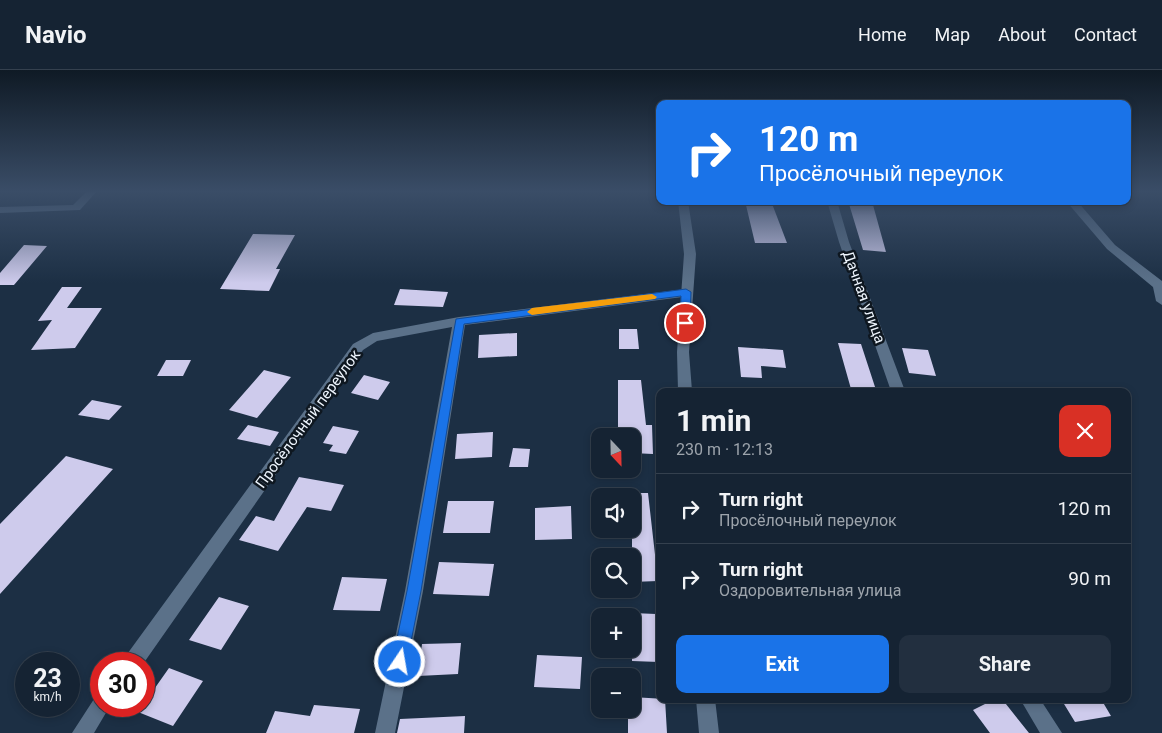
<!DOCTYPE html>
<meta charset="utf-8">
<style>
body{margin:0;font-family:Roboto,sans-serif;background:#222f3f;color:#f1f3f6;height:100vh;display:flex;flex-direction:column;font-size:19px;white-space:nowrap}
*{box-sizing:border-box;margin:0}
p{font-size:16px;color:#9da4ac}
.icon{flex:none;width:28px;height:28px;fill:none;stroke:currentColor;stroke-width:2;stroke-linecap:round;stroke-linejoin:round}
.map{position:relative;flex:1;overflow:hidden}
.details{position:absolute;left:656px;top:318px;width:475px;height:315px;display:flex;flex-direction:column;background:#152333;border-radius:10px;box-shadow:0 2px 8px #0003,0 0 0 1px #34404e}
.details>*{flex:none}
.guide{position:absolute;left:656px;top:30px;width:475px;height:105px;border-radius:10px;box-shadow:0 2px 8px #0003,0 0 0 1px #34404e;background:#1a73e8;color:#fff;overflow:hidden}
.needle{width:32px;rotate:158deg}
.tools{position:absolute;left:591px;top:358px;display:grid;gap:10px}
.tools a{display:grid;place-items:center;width:50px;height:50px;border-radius:10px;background:#152333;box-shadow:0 2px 8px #0003,0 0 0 1px #34404e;font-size:25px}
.speed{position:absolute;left:15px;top:582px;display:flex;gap:10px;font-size:25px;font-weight:700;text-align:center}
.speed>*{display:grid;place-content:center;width:65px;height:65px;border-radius:50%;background:#152333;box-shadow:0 2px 8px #0003,0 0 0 1px #34404e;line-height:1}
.speed small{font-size:12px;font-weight:400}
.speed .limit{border:8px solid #d22;background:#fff;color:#111}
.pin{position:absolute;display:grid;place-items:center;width:42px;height:42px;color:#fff;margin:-21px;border:2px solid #fff;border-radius:50%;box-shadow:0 1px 5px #0007}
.me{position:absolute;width:55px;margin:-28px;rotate:12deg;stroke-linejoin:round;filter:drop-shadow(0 0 4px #0008)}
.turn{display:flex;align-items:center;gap:18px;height:105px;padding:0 20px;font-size:22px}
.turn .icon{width:65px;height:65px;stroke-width:2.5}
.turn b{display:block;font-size:35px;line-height:42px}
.round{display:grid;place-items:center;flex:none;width:52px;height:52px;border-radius:10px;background:#222f3f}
.summary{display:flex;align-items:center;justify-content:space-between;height:85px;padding:0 20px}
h1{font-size:30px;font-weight:700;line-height:38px}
.button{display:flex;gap:10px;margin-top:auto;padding:10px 20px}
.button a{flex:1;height:58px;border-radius:10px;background:#1a73e8;color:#fff;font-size:20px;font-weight:700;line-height:58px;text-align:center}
.button a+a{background:#222f3f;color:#f1f3f6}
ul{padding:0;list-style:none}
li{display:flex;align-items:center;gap:15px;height:70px;padding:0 20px;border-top:1px solid #34404e}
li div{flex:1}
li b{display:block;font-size:19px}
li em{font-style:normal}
header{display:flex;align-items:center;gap:30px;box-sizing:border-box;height:70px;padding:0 25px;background:#152333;border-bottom:1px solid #34404e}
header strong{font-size:24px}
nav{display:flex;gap:28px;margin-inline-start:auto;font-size:18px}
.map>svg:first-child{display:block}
.building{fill:#cecbec}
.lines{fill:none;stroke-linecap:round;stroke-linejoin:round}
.minor{fill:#5b7189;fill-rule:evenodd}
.tertiary{fill:#5b7189;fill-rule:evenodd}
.route{fill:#1a73e8;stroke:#114b97}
.slow{fill:#f59e0b}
.labels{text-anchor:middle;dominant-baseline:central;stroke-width:5;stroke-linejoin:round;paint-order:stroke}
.street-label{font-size:15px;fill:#eef5fd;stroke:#0e1720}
</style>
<header>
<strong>Navio</strong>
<nav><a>Home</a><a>Map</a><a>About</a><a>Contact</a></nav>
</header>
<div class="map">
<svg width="1162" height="663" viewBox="0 0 1162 663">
<rect width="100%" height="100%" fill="#1c2f44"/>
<!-- building -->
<path class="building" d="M745,131H771L787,173H755Z
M849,134L873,135L886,182L863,180Z
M253,164L295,165L276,199H280L269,221L220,219Z
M24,175L47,176L14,215H0V203Z
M62,217H82L67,238H102L75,278L31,280L52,250L38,251Z
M400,219L448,222L443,237L394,235Z
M619,259H637L639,279H619Z
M517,263V286L478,288L479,265Z
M838,273L861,274L876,320L851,319Z
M738,277L783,280L786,298L761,296L762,308L741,307Z
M902,278L928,280L936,306L909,303Z
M166,290H191L183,306H157Z
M264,300L291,307L257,348L229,340Z
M364,305L390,312L378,330L351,323Z
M618,310H641L646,355H652L653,384L632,383V366H618Z
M92,330L122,336L109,350L78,345Z
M248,355L279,362L270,376L237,369Z
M333,356L359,361L346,384L329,381L333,375L323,373Z
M493,362L492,387L455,389L457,364Z
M513,378L530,379L528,397H509Z
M66,386L113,399L0,524V454Z
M299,407L344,415L331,441L307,437L278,481L239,470L256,446L274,451Z
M632,423H648L658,511L632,512Z
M448,431H494L490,463H443Z
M571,436L572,469L535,470V438Z
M439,492L494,494L489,526L433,524Z
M342,507L387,509L380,541L333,540Z
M219,527L249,536L221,580L189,570Z
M632,543L656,544L659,592L632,591Z
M461,573L458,604L418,606L422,574Z
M537,585L582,587L580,619L534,617Z
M169,598L203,611L173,656L138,642Z
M632,627L665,629L667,663H628V639H632Z
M995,629H1002L1029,663H990L973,640Z
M1061,629H1101L1111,646L1075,652Z
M314,635L360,639L354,663H266L275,641L310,646Z
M465,646L464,663H397L400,649Z"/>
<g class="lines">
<!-- minor -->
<path class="minor" d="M87,121H97L80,140L0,143V137L73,135Z
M827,131H837L849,172L905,321H891L839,172Z
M1066,131H1077L1115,175L1162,211V235L1156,231L1153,217L1107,179Z
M686,219L692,223L690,226L465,255L423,521L395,663H375L405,521L452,257L377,271L363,280L143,594H123L125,587L353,274L373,263L459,247Z
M101,627V636H110L94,663H72L94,629Z
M1020,629H1040L1062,663H1040Z"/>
<!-- tertiary -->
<path class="tertiary" d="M678,131H688L696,184L689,282L692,321H678L677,282L684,184Z
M696,629H715L719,663H699Z"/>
</g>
<!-- sky -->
<linearGradient id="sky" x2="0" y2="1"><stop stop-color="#0f1a25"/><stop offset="0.57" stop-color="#3a4d67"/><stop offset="1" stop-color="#3a4d67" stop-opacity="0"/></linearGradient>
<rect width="1162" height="213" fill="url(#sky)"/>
<!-- route -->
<path class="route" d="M686,219L691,222L690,253L685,257L680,253L681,226L464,254L421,521L407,592L405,597L400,599L394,597L392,592L407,521L456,249Z"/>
<!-- slow -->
<path class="slow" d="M652,224L657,227L655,229L532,245L527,242L532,238Z"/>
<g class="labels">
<!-- street labels -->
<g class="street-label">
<text transform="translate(864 227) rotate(70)">Дачная улица</text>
<text transform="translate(308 349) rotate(-54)">Просёлочный переулок</text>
</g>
</g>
</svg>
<div class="tools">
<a><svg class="needle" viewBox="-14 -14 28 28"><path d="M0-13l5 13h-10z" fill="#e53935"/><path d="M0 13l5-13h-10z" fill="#9da4ac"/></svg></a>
<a><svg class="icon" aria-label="sound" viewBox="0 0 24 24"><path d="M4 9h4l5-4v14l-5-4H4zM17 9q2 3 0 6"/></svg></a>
<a><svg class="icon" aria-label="search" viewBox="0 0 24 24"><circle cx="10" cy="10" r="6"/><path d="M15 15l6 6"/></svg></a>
<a>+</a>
<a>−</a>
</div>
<div class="speed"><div>23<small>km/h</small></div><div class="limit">30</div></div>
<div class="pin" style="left:685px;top:253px;background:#d93025"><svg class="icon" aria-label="arrive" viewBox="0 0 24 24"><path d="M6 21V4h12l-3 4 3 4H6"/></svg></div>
<svg class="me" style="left:400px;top:592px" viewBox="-20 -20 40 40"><circle r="17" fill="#1a73e8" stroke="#fff" stroke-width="3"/><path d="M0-11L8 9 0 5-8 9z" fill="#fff"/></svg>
<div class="guide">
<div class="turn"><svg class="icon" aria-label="right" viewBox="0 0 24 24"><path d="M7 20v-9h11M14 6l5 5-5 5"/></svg><div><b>120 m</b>Просёлочный переулок</div></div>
</div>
<section class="details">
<div class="summary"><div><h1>1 min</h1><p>230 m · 12:13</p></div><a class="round" style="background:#d93025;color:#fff"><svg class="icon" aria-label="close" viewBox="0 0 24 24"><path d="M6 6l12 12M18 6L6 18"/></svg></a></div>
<ul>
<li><svg class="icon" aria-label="right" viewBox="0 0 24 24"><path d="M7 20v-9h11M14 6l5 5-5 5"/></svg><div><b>Turn right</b><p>Просёлочный переулок</p></div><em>120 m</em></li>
<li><svg class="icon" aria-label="right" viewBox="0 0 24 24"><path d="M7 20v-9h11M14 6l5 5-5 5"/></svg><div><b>Turn right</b><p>Оздоровительная улица</p></div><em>90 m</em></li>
</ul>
<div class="button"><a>Exit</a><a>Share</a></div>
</section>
</div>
